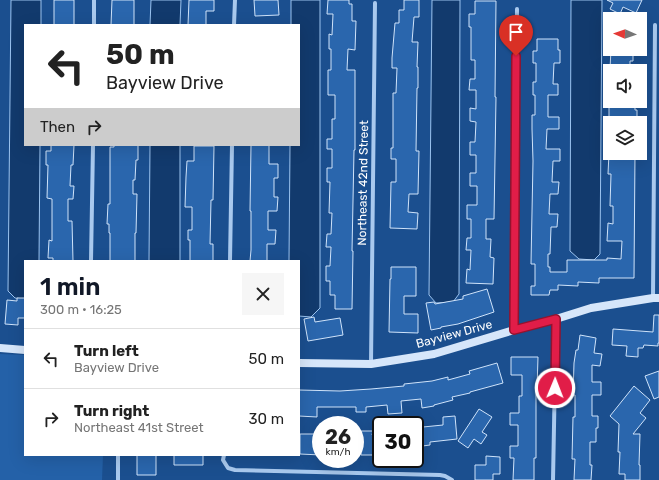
<!DOCTYPE html>
<meta charset="utf-8">
<style>
body{margin:0;font-family:Rubik,sans-serif;background:#f6f6f6;color:#222;height:100vh;display:flex;flex-direction:column;font-size:15px;white-space:nowrap}
*{box-sizing:border-box;margin:0}
p{font-size:13px;color:#767676}
.icon{flex:none;width:22px;height:22px;fill:none;stroke:currentColor;stroke-width:2;stroke-linecap:round;stroke-linejoin:round}
.map{position:relative;flex:1;overflow:hidden}
.sheet{position:absolute;left:24px;top:260px;width:276px;height:196px;display:flex;flex-direction:column;background:#fff;border-radius:0px;box-shadow:0 4px 16px #0002}
.sheet>*{flex:none}
.guide{position:absolute;left:24px;top:24px;width:276px;height:122px;border-radius:0px;box-shadow:0 4px 16px #0002;background:#fff;color:#222;overflow:hidden}
.needle{width:26px;rotate:272deg}
.controls{position:absolute;left:603px;top:12px;display:grid;gap:8px}
.controls a{display:grid;place-items:center;width:44px;height:44px;border-radius:0px;background:#fff;box-shadow:0 4px 16px #0002;font-size:20px}
.speed{position:absolute;left:312px;top:416px;display:flex;gap:8px;font-size:20px;font-weight:700;text-align:center}
.speed>*{display:grid;place-content:center;width:52px;height:52px;border-radius:50%;background:#fff;box-shadow:0 4px 16px #0002;line-height:1}
.speed small{font-size:10px;font-weight:400}
.speed .limit{border:2px solid #111;border-radius:6px;background:#fff;color:#111}
.pin{position:absolute;display:grid;place-items:center;width:34px;height:34px;color:#fff;margin:-41px -17px;border-radius:50% 50% 50% 0;rotate:-45deg;box-shadow:0 0 4px #0007}
.pin .icon{rotate:45deg}
.me{position:absolute;width:44px;margin:-22px;rotate:1deg;stroke-linejoin:round;filter:drop-shadow(0 0 3px #0008)}
.turn{display:flex;align-items:center;gap:14px;height:84px;padding:0 16px;font-size:18px}
.turn .icon{width:52px;height:52px;stroke-width:2.5}
.turn b{display:block;font-size:28px;line-height:34px}
.then{display:flex;align-items:center;height:38px;padding:0 16px;background:#0003;gap:8px;font-size:15px}
.round{display:grid;place-items:center;flex:none;width:42px;height:42px;border-radius:0px;background:#f6f6f6}
.headline{display:flex;align-items:center;justify-content:space-between;height:68px;padding:0 16px}
h1{font-size:24px;font-weight:600;line-height:30px;color:#111827}
ul{padding:0;list-style:none}
li{display:flex;align-items:center;gap:12px;height:60px;padding:0 16px;border-top:1px solid #e0e0e0}
li div{flex:1}
li b{display:block;font-size:15px}
li em{font-style:normal}
.map>svg:first-child{display:block}
.green{fill:#2461a8}
.water{fill:#123a6d;stroke:#9cc4f0}
.building{fill:#2a66ad;stroke:#cfe3fa}
.lines{fill:none;stroke-linecap:round;stroke-linejoin:round}
.street{stroke:#a9c9ee;stroke-width:4}
.secondary{stroke:#d6e6fa;stroke-width:8}
.route-casing{stroke:#92132f;stroke-width:10}
.route{stroke:#e11d48;stroke-width:7}
.labels{text-anchor:middle;dominant-baseline:central;stroke-width:4;stroke-linejoin:round;paint-order:stroke}
.street-label{font-size:12px;fill:#fff;stroke:#1b4f8f}
</style>
<div class="map">
<svg width="659" height="480" viewBox="0 0 659 480">
<rect width="100%" height="100%" fill="#1b4f8f"/>
<!-- green -->
<path class="green" d="M0,354L25,355V455H103L102,480H0Z"/>
<!-- water -->
<path class="water" d="M11,0H41V25H25V145H40L39,261H25V299L15,298L8,291Z
M151,0H181L180,25H150Z
M291,0H320V308L311,317L299,316V261H289L290,145H299V25H291Z
M432,0H460L459,294L453,302L436,303L429,295Z
M571,0H602L600,254L594,260L579,259L570,251Z
M150,145H180V261H149Z"/>
<!-- building -->
<path class="building" d="M54,0H74V25H54Z
M112,0H134V25H111Z
M189,0H214V11H206V25H188Z
M254,0H278L279,15L255,16Z
M328,0H349V4H352V21H356L355,50L348,49L347,70H355V150H354L352,251H353L352,309H335V295H330V281H326V266H330L331,247H326L327,234H331L332,213H329L330,182H327V168H332V149H327V139H332V119H335V95H328V70H331V49H329V34L332,35L333,14H327Z
M404,0H419V17H414L412,42H418L417,67H418V88H417L416,151H419L418,194H409L408,212L418,213L417,229L390,228L391,182H396V159H391V148H393V93H396L397,68H392V58L395,23H399V10H404Z
M607,0H642L636,13L623,7L620,14L610,9L613,3Z
M475,1H496L495,97H496L494,219H486V239H491L490,257L494,258L493,284L466,283L467,269L470,270L471,250H466L467,238H471V219H467V205H477V186H470V173H476V155H470V142H475L476,122L470,121V108L476,109V90H469L470,79H475V60H471V27H469V14H475Z
M537,39H558V50H560V63H554L553,84H558V95H548V117H559V129H547L546,149H560V161H553L552,182H559L558,194H550L549,214H558L557,227H551L550,254H548V267H550V272H567V260H607V258L621,259L622,241H607L608,223L613,224V206H610L611,174H608L609,153H635L634,278H599V283L578,282V286L558,285V290H550L549,295H531V286H535V264H531L533,161L532,129V115H535V95H533V82H536V63H533V51H537Z
M611,49H633V61H630V70L610,69Z
M609,101H635V110H637V123H609Z
M51,145H74L73,165H71L70,186H74L73,199H68V221H72L73,261H53V258H48L49,240L52,241V199L47,198L48,165H46V151H51Z
M114,145H138V160H136L135,180H133V194H137L136,233H135V261H110V233H109V224H107L108,204H110V147H114Z
M251,145H269V164H278V178H274V197H278L277,211H268V230H276L275,244H267V261H250L251,250V211H250Z
M194,146H214L213,200H211L210,244H213V261H190V240H188V230H192V207H185L186,177L187,161H194Z
M391,267H416V296H404V314H418V333L389,332L390,279H391Z
M487,289L494,312L458,324L441,327V328L431,330L426,303L434,302L435,304L463,299V296Z
M17,298H25V318H18V325L5,324L7,300L17,301Z
M654,315H659V343H658V346L644,345L643,348H638V357L626,356L627,346L612,345L613,329L653,332Z
M314,317L315,322L340,318L343,335L308,341L304,319Z
M580,335L596,338L594,353L602,354L600,366L592,365V382H601V395H592V416H598V428H596V442H590V465H592L591,480H574L575,459H572L573,417H575V395H573L574,363L576,350H578Z
M511,357H538L537,389H536V458H534V480H513L514,458H510V446H518V425H510V413H519V396H522V375H511Z
M497,363L503,383L470,392V393L452,397L453,400L434,405V406L422,408L421,399L401,401L402,413L388,414L387,405L366,407V412H356V407H317V417L299,416V390L340,391L371,389L404,386V384L432,381L448,377V380L470,374L469,371Z
M659,371V397L654,399L645,376Z
M634,386L650,400L640,413L646,418L633,434H640L639,465H640V480H625V474H619L620,452H618L619,424L610,416Z
M479,409L492,417L482,432L487,435L481,444L474,439L468,448L458,441Z
M455,416L457,439L430,442V445L415,447V431H423V427L443,425V417Z
M361,431H373L372,435H381V455H361V453H355V438H361Z
M300,434H321V455L300,454Z
M137,455H156V475H137Z
M174,455H203V465H174Z
M486,456L500,457V474H493V480H475V465H486Z"/>
<g class="lines">
<!-- street -->
<path class="street" d="M94,25V0
M234,25L235,0
M91,261L93,145
M230,261L232,145
M653,298L655,25
M514,330L517,9
M371,364L375,3
M118,455V480
M224,455L223,460L228,468L235,470L440,475L445,476L452,480
M553,480L556,319"/>
<!-- secondary -->
<path class="secondary" d="M0,348L25,350
M299,363L371,364L434,354L514,330L556,319L591,308L653,298H659"/>
</g>
<g class="lines">
<!-- route casing -->
<g class="route-casing">
<path id="route" d="M516,56L514,330L556,319L555,388"/>
</g>
<!-- route -->
<use href="#route" class="route"/>
</g>
<g class="labels">
<!-- street labels -->
<g class="street-label">
<text transform="translate(363 183) rotate(-89)">Northeast 42nd Street</text>
<text transform="translate(454 334) rotate(-15)">Bayview Drive</text>
</g>
</g>
</svg>
<div class="controls">
<a><svg class="needle" viewBox="-14 -14 28 28"><path d="M0-13l5 13h-10z" fill="#e53935"/><path d="M0 13l5-13h-10z" fill="#767676"/></svg></a>
<a><svg class="icon" aria-label="sound" viewBox="0 0 24 24"><path d="M4 9h4l5-4v14l-5-4H4zM17 9q2 3 0 6"/></svg></a>
<a><svg class="icon" aria-label="layers" viewBox="0 0 24 24"><path d="M12 4l9 5-9 5-9-5zM3 14l9 5 9-5"/></svg></a>
</div>
<div class="speed"><div>26<small>km/h</small></div><div class="limit">30</div></div>
<div class="pin" style="left:516px;top:56px;background:#d93025"><svg class="icon" aria-label="arrive" viewBox="0 0 24 24"><path d="M6 21V4h12l-3 4 3 4H6"/></svg></div>
<svg class="me" style="left:555px;top:388px" viewBox="-20 -20 40 40"><circle r="17" fill="#e11d48" stroke="#fff" stroke-width="3"/><path d="M0-11L8 9 0 5-8 9z" fill="#fff"/></svg>
<div class="guide">
<div class="turn"><svg class="icon" aria-label="left" viewBox="0 0 24 24"><path d="M17 20v-9H6M10 6l-5 5 5 5"/></svg><div><b>50 m</b>Bayview Drive</div></div>
<div class="then">Then<svg class="icon" aria-label="right" viewBox="0 0 24 24"><path d="M7 20v-9h11M14 6l5 5-5 5"/></svg></div>
</div>
<section class="sheet">
<div class="headline"><div><h1>1 min</h1><p>300 m · 16:25</p></div><a class="round"><svg class="icon" aria-label="close" viewBox="0 0 24 24"><path d="M6 6l12 12M18 6L6 18"/></svg></a></div>
<ul>
<li><svg class="icon" aria-label="left" viewBox="0 0 24 24"><path d="M17 20v-9H6M10 6l-5 5 5 5"/></svg><div><b>Turn left</b><p>Bayview Drive</p></div><em>50 m</em></li>
<li><svg class="icon" aria-label="right" viewBox="0 0 24 24"><path d="M7 20v-9h11M14 6l5 5-5 5"/></svg><div><b>Turn right</b><p>Northeast 41st Street</p></div><em>30 m</em></li>
</ul>
</section>
</div>
